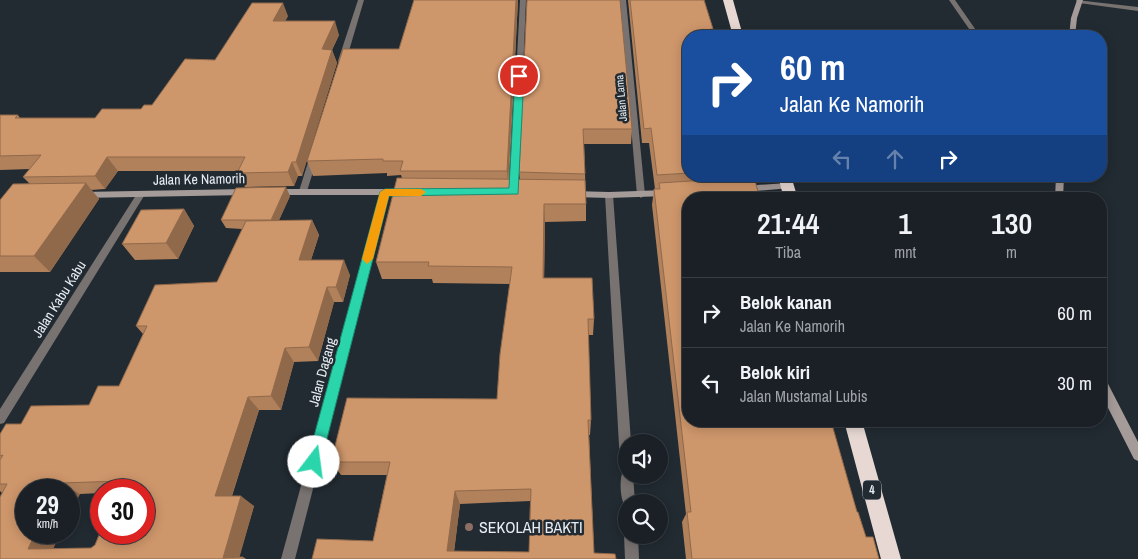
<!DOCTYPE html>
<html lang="id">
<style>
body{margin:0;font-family:"Archivo Narrow",sans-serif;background:#272d32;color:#f1f3f6;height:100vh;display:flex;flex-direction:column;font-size:19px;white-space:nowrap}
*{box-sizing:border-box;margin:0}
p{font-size:16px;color:#9fa3a7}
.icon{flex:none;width:28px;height:28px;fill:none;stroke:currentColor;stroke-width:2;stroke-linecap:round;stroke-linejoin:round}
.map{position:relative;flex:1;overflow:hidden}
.details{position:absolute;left:682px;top:192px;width:425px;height:235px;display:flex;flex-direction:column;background:#1a2026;border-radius:20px;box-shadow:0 2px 12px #0003,0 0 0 1px #383e43}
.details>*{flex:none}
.guide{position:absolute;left:682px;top:30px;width:425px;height:152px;border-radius:20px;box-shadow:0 2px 12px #0003,0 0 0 1px #383e43;background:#1a4fa0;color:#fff;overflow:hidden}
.tools{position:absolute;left:618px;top:434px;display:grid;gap:10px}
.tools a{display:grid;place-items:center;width:50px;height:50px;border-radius:50%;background:#1a2026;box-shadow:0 2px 12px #0003,0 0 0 1px #383e43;font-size:25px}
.speed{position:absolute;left:15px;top:479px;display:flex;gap:10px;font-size:25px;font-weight:700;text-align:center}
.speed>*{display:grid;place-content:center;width:65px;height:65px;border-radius:50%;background:#1a2026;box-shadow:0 2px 12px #0003,0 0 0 1px #383e43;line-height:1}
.speed small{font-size:12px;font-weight:400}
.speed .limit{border:8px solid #d22;background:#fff;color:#111}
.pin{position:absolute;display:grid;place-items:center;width:42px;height:42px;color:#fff;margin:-21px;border:2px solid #fff;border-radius:50%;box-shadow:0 1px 5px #0007}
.me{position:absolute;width:55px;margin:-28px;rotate:15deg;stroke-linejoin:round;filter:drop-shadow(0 0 4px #0008)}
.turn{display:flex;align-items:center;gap:18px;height:105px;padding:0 15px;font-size:22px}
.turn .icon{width:65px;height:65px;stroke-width:2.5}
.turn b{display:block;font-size:35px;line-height:42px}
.lanes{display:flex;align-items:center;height:48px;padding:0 15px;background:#0003;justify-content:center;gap:25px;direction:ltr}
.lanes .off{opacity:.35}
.eta{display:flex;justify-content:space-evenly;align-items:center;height:85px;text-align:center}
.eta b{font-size:30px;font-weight:600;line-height:35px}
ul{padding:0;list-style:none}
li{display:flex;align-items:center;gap:15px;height:70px;padding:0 15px;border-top:1px solid #383e43}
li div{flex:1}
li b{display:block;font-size:19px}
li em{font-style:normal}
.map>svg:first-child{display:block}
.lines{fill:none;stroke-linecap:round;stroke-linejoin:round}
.lane{fill:#787270;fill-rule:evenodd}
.street{fill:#787270;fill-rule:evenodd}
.secondary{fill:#a59b98;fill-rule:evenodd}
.highway{fill:#e7d8d3;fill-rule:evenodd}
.wall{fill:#b1815c;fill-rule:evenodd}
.shaded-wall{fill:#90694b}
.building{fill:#ce966b;stroke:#90694b;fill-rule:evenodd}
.route{fill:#2ad5ac;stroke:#1b8a70}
.slow{fill:#f59e0b}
.education-dot{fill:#8d6e63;stroke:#222b32;stroke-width:2}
.labels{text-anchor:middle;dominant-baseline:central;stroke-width:5;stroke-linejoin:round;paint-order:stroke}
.far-street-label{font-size:11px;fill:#e7edf2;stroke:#222b32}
.shield{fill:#222b32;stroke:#acb3b8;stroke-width:1}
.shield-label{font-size:12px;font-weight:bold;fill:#e7edf2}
.street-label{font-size:14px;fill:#e7edf2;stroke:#222b32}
.near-poi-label{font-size:16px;fill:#e7edf2;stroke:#222b32;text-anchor:start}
</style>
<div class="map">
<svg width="1138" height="559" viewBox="0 0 1138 559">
<rect width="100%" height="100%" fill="#222b32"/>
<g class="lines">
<!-- lane -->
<path class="lane" d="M1076,0L1138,7V11L1079,3L1077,2Z"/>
<!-- street -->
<path class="street" d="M358,0H364L346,61L339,63L338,61Z
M520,0H526L518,191L514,194L510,191Z
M620,0H626L645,195L641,198L637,195Z
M949,0H955L980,36H974Z
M314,153L318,156L307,191L303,194L300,193L299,191L310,156Z
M385,190L389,193L295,559H281L381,193Z
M141,191L145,194L144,196L4,423L0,424V409L138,192Z
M609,192L613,195L631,442H626V469L622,467L620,463L605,195Z
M626,469V475H633L635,502H626V507C620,501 619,479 623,471Z
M626,530V535H638L639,559H625L624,535Z"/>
<!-- secondary -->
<path class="secondary" d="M1077,0H1083L1077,18L1075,36H1069L1071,18Z
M1056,176H1064L1063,199H1055Z
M788,183L792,186L791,188L743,192L739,189L743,186Z
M246,189L250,192L246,195L81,198L77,195L81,192Z
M276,189H406L410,192L406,195H276L272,192Z
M666,190L670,193L666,196L609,198L573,197L569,194L573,191L609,192Z
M1101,377L1105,378L1138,442V461L1134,459L1101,394Z"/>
<!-- highway -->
<path class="highway" d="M723,0H733L743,36H733Z
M778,176H791L798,199H784Z
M844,421H862L901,559H881Z"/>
</g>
<!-- wall -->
<path class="wall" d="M414,0H518L509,180H520L519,172L527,0L632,129L631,144H584L586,204V221L545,222L544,278L594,319L593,335H588L591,420L590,435H589L594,553L312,559L373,541L387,475H341L331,462L497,399L510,284L433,283L432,279H382L376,262L402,178L401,175L387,176V173L313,176L307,161L399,49ZM530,501L529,552H454L460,504Z
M628,0H704L713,29L712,36H689V176H748L760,199L857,512L866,537L879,559H686L682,522L686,514L652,205L654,189H655L649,143H642Z
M288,16L285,21L339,35L332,50L337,63L302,176H298L294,186L245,187L237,173L238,171H118L105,189L91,190L99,199L50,272H0V200L30,184L23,177L30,169L0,170V115H18L20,118H95L141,109L152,105L215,60Z
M290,196L279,220H312L319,235L311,260L350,275L343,302H334L318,361L294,362L281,410H259L232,496L254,506L239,557H243L246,559H0L2,493L0,491V434L21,424L89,405L119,386L143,334L136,326L217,282L242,229L226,228L221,220ZM101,490H144L95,545L91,548H53L61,532H26L80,494L101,493Z
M184,209L194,226L178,259L135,260L122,244Z"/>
<!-- shaded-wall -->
<path class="shaded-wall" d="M516,0H518L508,186L507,171Z
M283,3L288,16L278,35L273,21Z
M335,21L339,35L332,50L337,63L302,176L296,162L322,49Z
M107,157L118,171L105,189L95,176Z
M292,162L298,176L294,186L288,172Z
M86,183L99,199L50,272L34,256Z
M286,187L290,196L275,229L271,221Z
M544,204L545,222L544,294L543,278Z
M184,209L194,226L178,259L166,243Z
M312,220L319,235L306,275L299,260Z
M344,260L350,275L343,302L336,287Z
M327,287L334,302L318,361L309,347Z
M285,348L294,362L281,410L271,396Z
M248,397L259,410L228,507L215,496Z
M61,483L80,494L69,516V490H57Z
M455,491L460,504L453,559L447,551Z
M241,496L254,506L239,559L223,558Z
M36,532H61L49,558L28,549Z"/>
<!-- building -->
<path class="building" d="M414,0H516L507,171H400L403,161H383V159L307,161L343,49H399Z
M527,0H620L632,129H583L585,174L519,172Z
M630,0H704L713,29H710L712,36H689V173L657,175L651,128L644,129Z
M252,3H283L273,21H335L322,49L332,50L296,162H292L288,172L237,173L245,157H107L95,176L23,177L41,155L0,156V115H18L15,118H95L102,109H141L144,105H152L185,59L215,60Z
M754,177L760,199H689V421H831L857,512H858L866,537H873L879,559H692L687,512H691L654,189H660L659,183Z
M397,178L585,180L586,204H544L543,278H592L594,319H588L591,420H588L594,553L615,554L616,559H312L317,539L373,541L390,462H331L347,398L497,399L500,354L512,267L428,266L429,262H376ZM531,489L529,552L447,551L455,491Z
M86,183L34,256H0V200L13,184Z
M286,187L271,220H221L236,188Z
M184,209L166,243L122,244L141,210Z
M312,220L299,260H344L336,287H327L309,347L285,348L271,396L248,397L215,496H241L223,558L243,557V559H0V497L7,484H0V460L3,455L0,456V434L6,424H21L31,406L89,405L98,386H119L147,326H136L155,285L217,282L246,221ZM122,481L118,490H144V532H101V530L95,545L91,548L28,549L36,532H26V490H57L61,483Z"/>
<!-- route -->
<path class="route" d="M519,74L524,76L518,194L389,196L321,462L319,467L314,469L309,467L307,462L380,192L385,189L509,188L515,76Z"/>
<!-- slow -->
<path class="slow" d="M385,189H421L426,192L421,196H389L373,259L367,264L362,259L380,192Z"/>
<!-- markers -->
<circle class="education-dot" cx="469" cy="527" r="5"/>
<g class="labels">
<!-- far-street labels -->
<g class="far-street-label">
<text transform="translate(621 98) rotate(-95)">Jalan Lama</text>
</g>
<!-- shield labels -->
<rect class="shield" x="863" y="480.5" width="18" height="19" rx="4"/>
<g class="shield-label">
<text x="872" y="490">4</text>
</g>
<!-- street labels -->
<g class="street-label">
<text transform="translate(199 179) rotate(-1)">Jalan Ke Namorih</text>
<text transform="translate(59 299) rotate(-58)">Jalan Kabu Kabu</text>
<text transform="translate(322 372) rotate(-75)">Jalan Dagang</text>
</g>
<!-- near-poi labels -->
<g class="near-poi-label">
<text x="479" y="527">SEKOLAH BAKTI</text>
</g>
</g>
</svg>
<div class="tools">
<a><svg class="icon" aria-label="sound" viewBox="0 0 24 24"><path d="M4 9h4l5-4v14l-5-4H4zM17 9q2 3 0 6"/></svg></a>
<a><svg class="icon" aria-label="search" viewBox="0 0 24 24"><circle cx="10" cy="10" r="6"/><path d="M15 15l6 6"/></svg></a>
</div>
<div class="speed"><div>29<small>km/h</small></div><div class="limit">30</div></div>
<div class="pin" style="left:519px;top:76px;background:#d93025"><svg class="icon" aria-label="arrive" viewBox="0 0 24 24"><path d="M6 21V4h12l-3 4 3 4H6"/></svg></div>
<svg class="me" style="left:314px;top:462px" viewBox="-20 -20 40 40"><circle r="19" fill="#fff"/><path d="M0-13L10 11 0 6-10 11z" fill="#2ad5ac"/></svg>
<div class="guide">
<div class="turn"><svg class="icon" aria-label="right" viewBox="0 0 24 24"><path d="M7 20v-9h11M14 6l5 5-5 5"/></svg><div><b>60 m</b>Jalan Ke Namorih</div></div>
<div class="lanes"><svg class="icon off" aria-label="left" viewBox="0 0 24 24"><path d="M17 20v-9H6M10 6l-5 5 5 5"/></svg><svg class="icon off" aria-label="ahead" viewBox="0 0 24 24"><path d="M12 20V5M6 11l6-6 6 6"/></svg><svg class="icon" aria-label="right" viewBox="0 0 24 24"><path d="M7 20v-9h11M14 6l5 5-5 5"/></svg></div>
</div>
<section class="details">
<div class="eta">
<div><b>21:44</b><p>Tiba</p></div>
<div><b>1</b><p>mnt</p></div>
<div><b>130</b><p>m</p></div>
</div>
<ul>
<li><svg class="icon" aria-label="right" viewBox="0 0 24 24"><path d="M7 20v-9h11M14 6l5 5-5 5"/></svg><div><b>Belok kanan</b><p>Jalan Ke Namorih</p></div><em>60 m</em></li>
<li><svg class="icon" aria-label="left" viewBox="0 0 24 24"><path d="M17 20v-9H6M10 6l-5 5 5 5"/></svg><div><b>Belok kiri</b><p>Jalan Mustamal Lubis</p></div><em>30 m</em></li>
</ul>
</section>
</div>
